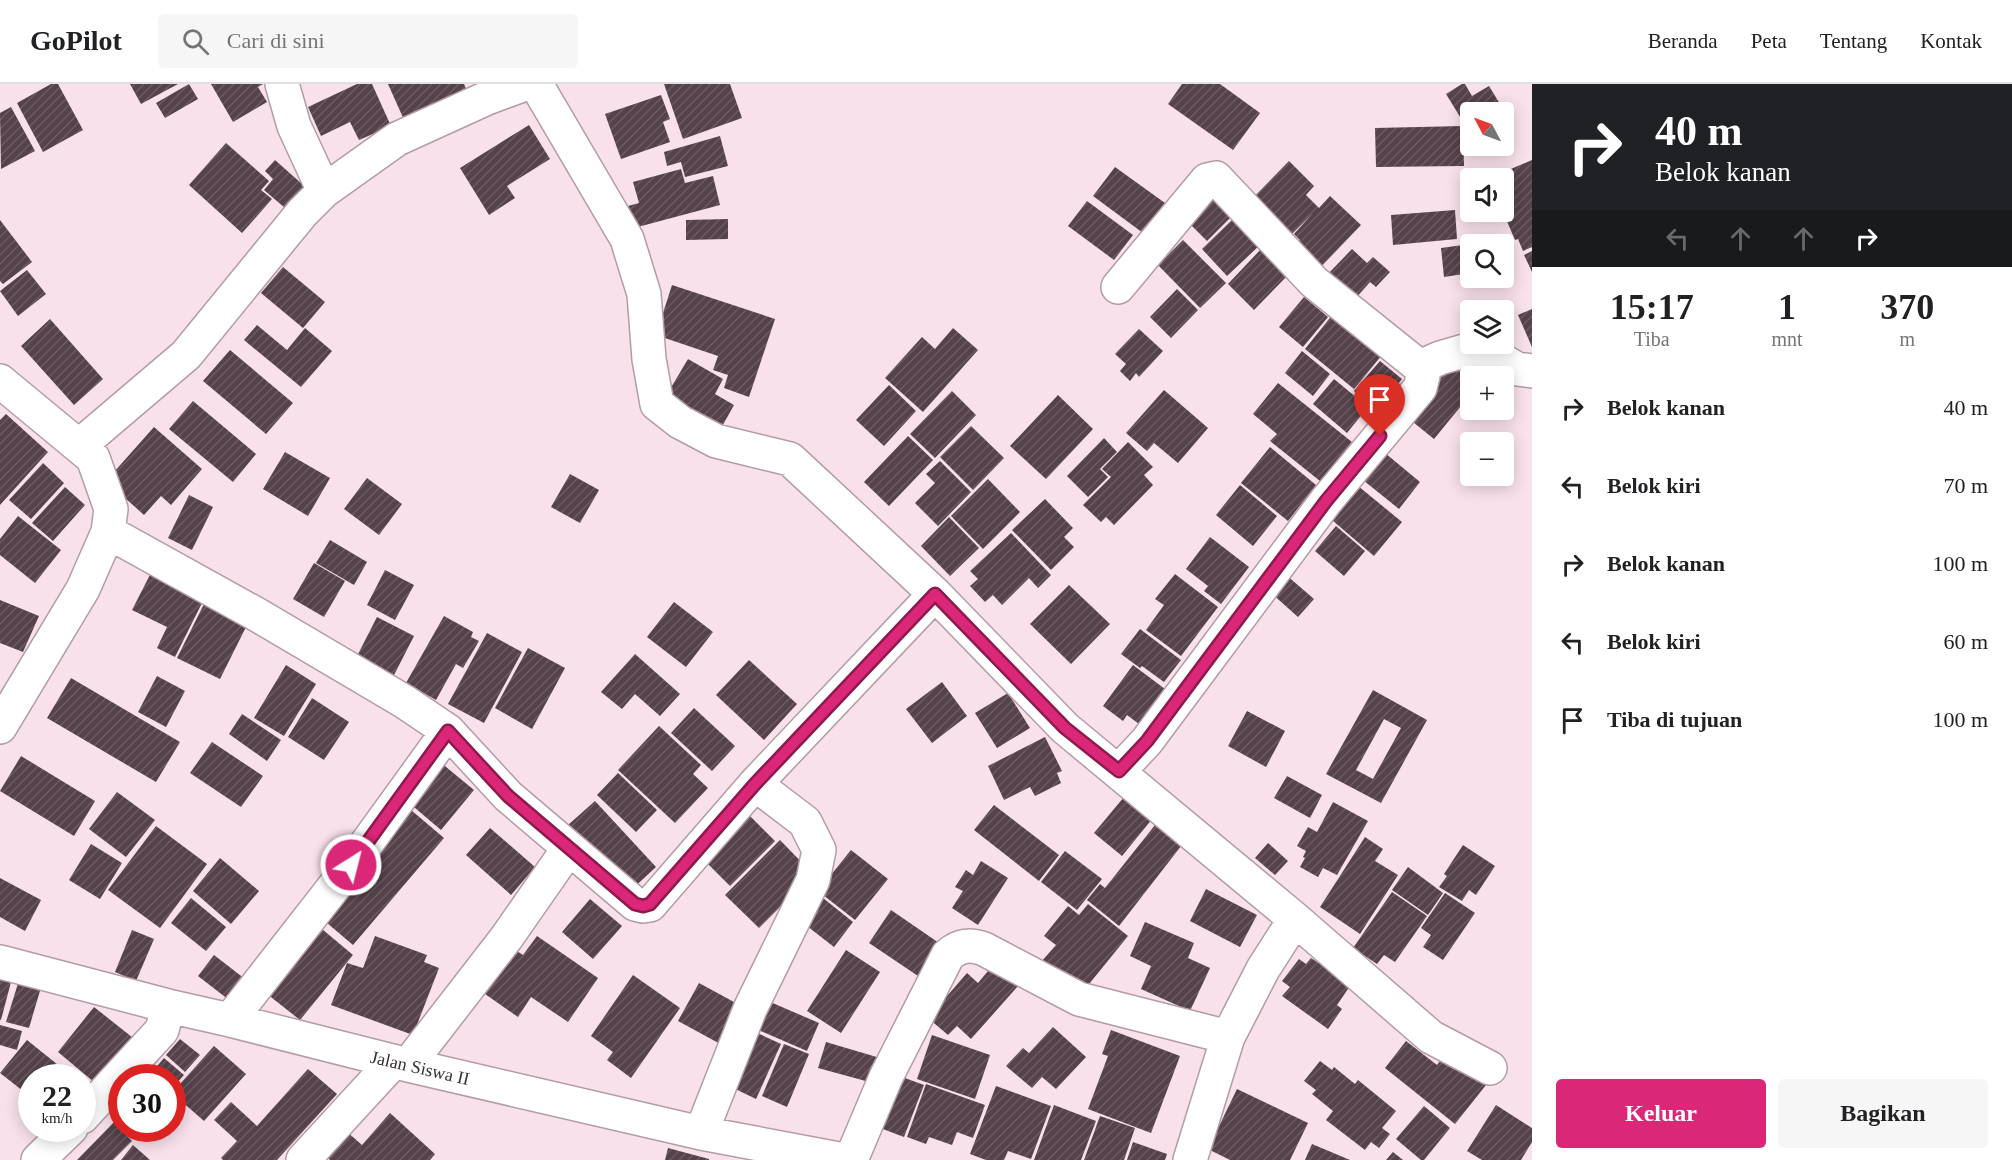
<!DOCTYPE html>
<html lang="id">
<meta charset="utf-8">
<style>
body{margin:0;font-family:"Times New Roman",serif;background:#f6f6f6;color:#202124;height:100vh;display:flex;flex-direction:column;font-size:22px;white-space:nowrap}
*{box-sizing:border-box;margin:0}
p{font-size:20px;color:#757577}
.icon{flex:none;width:33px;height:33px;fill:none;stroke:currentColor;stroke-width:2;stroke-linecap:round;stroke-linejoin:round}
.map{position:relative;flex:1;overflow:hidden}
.side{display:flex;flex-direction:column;background:#fff;width:480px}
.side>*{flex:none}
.top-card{background:#202124;color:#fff;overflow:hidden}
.needle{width:39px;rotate:311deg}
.buttons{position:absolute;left:1460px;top:18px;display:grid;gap:12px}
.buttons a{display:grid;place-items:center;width:54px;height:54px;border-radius:6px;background:#fff;box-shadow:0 3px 15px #0003;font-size:30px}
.speed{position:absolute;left:18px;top:980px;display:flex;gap:12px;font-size:30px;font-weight:700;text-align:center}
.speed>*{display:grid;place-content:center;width:78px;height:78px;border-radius:50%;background:#fff;box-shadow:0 3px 15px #0003;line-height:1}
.speed small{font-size:15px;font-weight:400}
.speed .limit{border:9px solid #d22;background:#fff;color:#111}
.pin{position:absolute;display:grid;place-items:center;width:51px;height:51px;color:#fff;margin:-62px -26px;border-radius:50% 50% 50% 0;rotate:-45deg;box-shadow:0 0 6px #0007}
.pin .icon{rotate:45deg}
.me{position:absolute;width:66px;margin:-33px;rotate:36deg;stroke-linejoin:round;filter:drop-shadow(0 0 4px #0008)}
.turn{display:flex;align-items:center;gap:21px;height:126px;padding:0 24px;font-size:27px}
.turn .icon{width:78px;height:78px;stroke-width:2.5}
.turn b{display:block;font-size:42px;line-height:51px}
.lanes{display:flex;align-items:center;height:57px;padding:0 24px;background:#0003;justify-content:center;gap:30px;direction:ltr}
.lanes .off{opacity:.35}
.eta{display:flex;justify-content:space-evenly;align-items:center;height:102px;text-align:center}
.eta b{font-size:36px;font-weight:700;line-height:42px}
.primary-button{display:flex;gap:12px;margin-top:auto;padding:12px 24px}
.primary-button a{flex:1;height:69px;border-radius:6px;background:#db2777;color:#fff;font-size:24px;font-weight:700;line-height:69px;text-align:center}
.primary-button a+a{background:#f6f6f6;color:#202124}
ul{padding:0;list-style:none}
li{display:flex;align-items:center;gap:18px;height:78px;padding:0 24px}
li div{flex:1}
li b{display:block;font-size:22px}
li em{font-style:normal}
header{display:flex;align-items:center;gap:36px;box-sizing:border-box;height:84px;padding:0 30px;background:#fff;border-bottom:2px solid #e0e0e0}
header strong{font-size:28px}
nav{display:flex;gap:33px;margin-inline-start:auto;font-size:21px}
.search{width:420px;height:54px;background:#f6f6f6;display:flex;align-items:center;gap:15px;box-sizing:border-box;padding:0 21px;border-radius:6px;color:#757577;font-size:22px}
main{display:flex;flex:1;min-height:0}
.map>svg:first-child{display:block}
.building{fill:url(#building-hatch);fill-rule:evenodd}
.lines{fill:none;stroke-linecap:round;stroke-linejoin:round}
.minor-casing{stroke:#b39ca6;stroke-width:36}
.minor{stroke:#fff;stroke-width:33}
.route-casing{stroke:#8e194d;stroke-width:15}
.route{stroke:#db2777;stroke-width:10}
.labels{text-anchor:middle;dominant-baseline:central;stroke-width:6;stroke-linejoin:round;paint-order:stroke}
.street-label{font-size:18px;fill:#393034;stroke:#fff}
</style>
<header>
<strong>GoPilot</strong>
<div class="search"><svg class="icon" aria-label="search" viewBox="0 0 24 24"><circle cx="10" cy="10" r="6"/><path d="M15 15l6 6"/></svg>Cari di sini</div>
<nav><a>Beranda</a><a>Peta</a><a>Tentang</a><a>Kontak</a></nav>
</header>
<main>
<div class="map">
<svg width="1532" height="1076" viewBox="0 0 1532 1076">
<defs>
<pattern id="building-hatch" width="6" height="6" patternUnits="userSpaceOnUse" patternTransform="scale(1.5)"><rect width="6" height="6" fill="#55424b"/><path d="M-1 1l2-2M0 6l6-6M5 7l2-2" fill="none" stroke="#6b5b63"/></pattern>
</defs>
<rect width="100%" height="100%" fill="#f9e1eb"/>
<!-- building -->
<path class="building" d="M51,0H58L83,46L43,68L17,19Z
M130,0H178L141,20Z
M189,0L198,15L165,34L156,19Z
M211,0H263L258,3L267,18L233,38Z
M357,0H372L391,42L359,56L350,38L321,52L308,23Z
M388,0H464L468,9L405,38Z
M664,0H730L742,34L683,55Z
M1182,0H1220L1260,29L1233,66L1168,20Z
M1462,0H1465L1472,12L1489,2L1514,43L1503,50V28H1470V49L1446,10Z
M661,11L670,35L663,38L670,58L621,75L605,30Z
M11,23L35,67L1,85L0,29Z
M529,41L550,75L507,102L515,114L489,131L460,84Z
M1463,42L1464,82L1376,83L1375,44Z
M720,52L728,82L685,93L681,78L667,82L664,68Z
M226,59L269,97L261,106L272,115L242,149L189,101Z
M1478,62H1501L1484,72Z
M275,76L311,108L292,130L264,106L273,95L265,87Z
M1532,76V163L1523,167L1518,155L1515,156L1503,128V94H1490Z
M1289,77L1314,102L1306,111L1319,124L1330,112L1361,141L1317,187L1293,164L1300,156L1294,150L1313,129L1287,155L1253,114Z
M1115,83L1165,119L1143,149L1093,112Z
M681,85L685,99L713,92L720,121L634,144L628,122L639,119L633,98Z
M1214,105L1236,128L1207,157L1184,134Z
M1087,117L1133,151L1114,176L1068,142Z
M1455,126L1457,155L1393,161L1391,131Z
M1235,133L1261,160L1227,192L1202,165Z
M728,135V155L686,156V136Z
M0,136L32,178L3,200L0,197Z
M1183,156L1226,199L1200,224L1158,181Z
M1506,156L1509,184L1503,185V160L1480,159Z
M1470,160V189L1444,193L1441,164Z
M1262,164L1289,190L1254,226L1228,200Z
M1352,165L1367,179L1373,173L1390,188L1376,203L1370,198L1355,215L1328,190Z
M1532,167V188L1524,171Z
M283,183L325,218L303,244L261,209Z
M27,186L46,210L18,232L0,207Z
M672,201L775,235L749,313L724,304L728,291L713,286L718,272L656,251Z
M1177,205L1198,226L1171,254L1150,233Z
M1304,213L1328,233L1303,263L1279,243Z
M1532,225V263L1518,231Z
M1333,230L1382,271L1354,305L1305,265Z
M50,235L103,295L74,321L21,262Z
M257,241L287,266L305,244L332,267L301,303L244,256Z
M953,244L978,266L923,328L885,294L922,253L935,265Z
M1139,245L1163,267L1139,293L1136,289L1130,297L1120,287L1126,280L1115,270Z
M230,266L293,319L266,350L203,297Z
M1302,267L1330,290L1313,312L1285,289Z
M688,275L723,295L715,310L734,321L719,348L663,317Z
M1380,277L1402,295L1377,326L1354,307Z
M1452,280L1470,295V311L1434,355L1408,334Z
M1334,295L1368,323L1347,349L1313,320Z
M1278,299L1352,358L1320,397L1270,357L1277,350L1253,330Z
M889,301L916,327L884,362L856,336Z
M1164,306L1208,344L1178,379L1154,359L1147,367L1126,349Z
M952,307L976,331L935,374L910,350Z
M1058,311L1093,345L1046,395L1010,362Z
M193,317L256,370L233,398L169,345Z
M6,330L48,368L0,421V336Z
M971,342L1004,374L973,406L940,373Z
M154,343L202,385L171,421L161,412L144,431L106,397Z
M908,352L933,376L889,422L864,398Z
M1104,354L1117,368L1100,385L1108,393L1088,413L1067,392Z
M1128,358L1153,383L1144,391L1153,401L1114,441L1106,433L1101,438L1083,421L1111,393L1102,385Z
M1270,363L1316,401L1288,437L1241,399Z
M285,368L330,394L308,432L263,405Z
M1385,369L1420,398L1399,425L1363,396Z
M940,377L971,408L938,442L915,419L935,399L926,390Z
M43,379L64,399L31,435L9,416Z
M570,390L599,406L580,439L551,423Z
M367,394L402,420L379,451L344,425Z
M988,395L1020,428L983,465L951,432Z
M1352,397L1402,438L1374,472L1325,430Z
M1240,401L1277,432L1253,462L1216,431Z
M65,403L85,421L53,457L32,439Z
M189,411L213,423L192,466L168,454Z
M1045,415L1073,444L1064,453L1074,463L1051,486L1012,446Z
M18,432L61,466L35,499L0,471V455Z
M949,433L979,464L950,492L921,462Z
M1336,442L1365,467L1344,492L1315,467Z
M1011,449L1051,491L1038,504L1029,494L1002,521L993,511L985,518L970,502L978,495L970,487Z
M1210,453L1249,483L1221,520L1204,507L1208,502L1186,485Z
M330,456L367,478L354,501L316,479Z
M314,479L345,497L324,533L293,515Z
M155,481L208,507L175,573L157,564L167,543L132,526Z
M385,486L414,501L395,536L367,521Z
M1175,490L1218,523L1181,572L1146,546L1164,521L1155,515Z
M1285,490L1314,515L1298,533L1270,508Z
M1069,501L1110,540L1071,580L1030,540Z
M208,512L251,533L220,595L177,574Z
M0,516L39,532L23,568L0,559Z
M674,518L713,548L686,583L647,553Z
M444,532L473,548L471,553L479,557L463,584L456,580L436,616L406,599Z
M377,533L414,552L392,595L355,576Z
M1140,545L1181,576L1164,598L1142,582L1140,584L1121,570Z
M487,549L522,568L484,639L448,620Z
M528,564L565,584L532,645L495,624Z
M635,570L680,610L660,632L635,610L622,625L601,608Z
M749,576L797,620L764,656L716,611Z
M286,581L316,600L284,652L254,634Z
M1133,581L1165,605L1139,640L1127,631L1123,637L1103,622Z
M157,592L185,607L166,643L138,628Z
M71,594L180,658L156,698L47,634Z
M942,598L967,632L932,659L906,625Z
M1373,606L1427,636L1381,719L1326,690ZM1384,635L1401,644L1373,695L1356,686Z
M1008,609L1030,644L997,664L975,629Z
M312,614L349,638L324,676L288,653Z
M694,624L735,662L712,687L671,649Z
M1247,627L1285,647L1266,683L1228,662Z
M242,630L281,656L267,677L229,650Z
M659,642L701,681L693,690L708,704L675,739L618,686Z
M1045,653L1062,687L1057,689L1061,699L1035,712L1030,703L1004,716L988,682Z
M212,658L263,692L241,723L190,689Z
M21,672L95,717L74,752L0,707Z
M440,678L474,706L441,746L408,718Z
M618,689L657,726L636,748L597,711Z
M1287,692L1322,711L1310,734L1274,714Z
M1129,707L1157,729L1122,772L1094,749Z
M117,708L155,736L126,773L89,745Z
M595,717L656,783L629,808L568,741Z
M1333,718L1368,737L1337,791L1323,784L1318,793L1300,783L1305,774L1303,773L1306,767L1297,762L1308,743L1317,748Z
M994,721L1059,771L1039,797L974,746Z
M411,726L444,754L353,861L320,833Z
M749,731L775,757L730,802L704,776Z
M1159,736L1185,757L1119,842L1087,816L1100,800L1105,804Z
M156,742L207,780L160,844L108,806Z
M490,744L535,783L511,811L466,771Z
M1365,753L1383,765L1375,777L1398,791L1360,850L1320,823Z
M780,756L813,790L759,844L725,811Z
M1268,759L1288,777L1275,791L1255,774Z
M91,760L122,779L100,815L69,796Z
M1463,761L1495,782L1476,811L1469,806L1462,817L1439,803L1447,792L1444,790Z
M851,766L888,795L855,836L818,807Z
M1065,767L1102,795L1077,826L1041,798Z
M220,774L259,807L231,840L193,807Z
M981,777L1008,794L978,841L952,824L963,807L955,803L966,786L973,791Z
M1408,783L1443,809L1428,831L1392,806Z
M0,794L41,816L25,847L0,833Z
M1206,805L1257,831L1240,863L1190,837Z
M1392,808L1427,832L1395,878L1384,871L1377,880L1353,864Z
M1445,809L1475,829L1443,876L1423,863L1431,851L1421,844Z
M818,810L853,838L834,863L798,835Z
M191,814L226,843L206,867L171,839Z
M590,815L622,842L593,875L562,848Z
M1088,820L1128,852L1081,910L1041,878L1056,861L1044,852L1068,822L1079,831Z
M891,826L942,861L921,894L869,859Z
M1145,838L1194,859L1188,874L1210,884L1190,927L1141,905L1151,882L1130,872Z
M316,840L353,871L300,936L262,906Z
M132,846L154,855L136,897L115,888Z
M375,852L427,871L424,878L439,884L413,951L331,921L347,879L363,884Z
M537,852L598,894L568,938L531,913L518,933L478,905L509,862L523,871Z
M846,866L880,888L841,949L807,927Z
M214,871L245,895L229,916L198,892Z
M1311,874L1323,882L1329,875L1350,902L1337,921L1342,925L1328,945L1282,912L1290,903L1282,897L1299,875L1306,880Z
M993,881L1018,902L971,955L957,942L948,951L928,934L967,889L978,899Z
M633,891L680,924L631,994L607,976L613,968L591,952Z
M20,893L42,900L29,944L6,938Z
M0,895L11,898L1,936H0Z
M699,899L745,924L724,962L678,937Z
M768,917L819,939L807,967L756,945Z
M94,923L137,957L100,1003L58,968Z
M0,941L22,947L17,966L0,961Z
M1053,943L1086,973L1056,1005L1042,993L1032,1004L1006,982L1023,964L1029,969Z
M751,946L781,960L756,1015L727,1001Z
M1111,946L1180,972L1151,1049L1088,1025L1108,972L1102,970Z
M932,951L990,971L975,1015L917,995Z
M180,955L200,971L185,988L166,971Z
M27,956L73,993H32V1014L0,989Z
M1406,957L1437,981L1446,969L1486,1001L1455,1040L1385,984Z
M826,958L880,974L873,999L818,984Z
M784,960L809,970L787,1023L762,1012Z
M214,962L246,990L204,1037L172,1009Z
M164,974L184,991L172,1004V993H148Z
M1320,977L1332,986L1334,983L1355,1000L1358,996L1396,1027L1382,1044L1390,1050L1379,1064L1371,1058L1365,1066L1326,1036L1333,1027L1312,1010L1316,1006L1304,997Z
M308,985L337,1010L277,1076H223L221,1074L237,1057L214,1036L231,1018L257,1042Z
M894,990L924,1001L904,1053L875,1042Z
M926,1000L985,1021L973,1054L957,1048L952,1061L929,1053L926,1060L907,1053Z
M996,1002L1051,1022L1031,1075L1008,1067L1004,1076H986L970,1070Z
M1237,1005L1308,1039L1290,1076H1230L1208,1065Z
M1054,1021L1096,1037L1081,1076H1034Z
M1496,1021L1532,1044V1058L1521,1076H1482L1467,1067Z
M1424,1022L1450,1044L1424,1076H1421L1396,1055Z
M390,1029L435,1070L430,1076H330L323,1070L345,1046L362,1061Z
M1100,1032L1135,1044L1124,1076H1084Z
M114,1038L132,1057L113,1076H77Z
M1133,1058L1167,1070L1165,1076H1127Z
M1312,1060L1350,1076H1305Z
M133,1061L150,1076H121Z
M668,1064L709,1075V1076H665Z
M1393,1068L1403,1076H1386Z"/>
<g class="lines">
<!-- minor casing -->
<g class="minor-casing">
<path id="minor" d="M282,0L294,42L324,107
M536,0L627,155L644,210L649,275L657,320L680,338L716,357L790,375L935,510L1065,644L1295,835L1431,953L1490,984
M1118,203L1207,96L1216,94L1314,198L1420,283L1423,292L1420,304L1326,417L1147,657L1119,687
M1420,283L1440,274L1464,267L1505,278L1517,285L1532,287
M0,297L93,374L111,425L108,448L83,505L0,643
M79,362L186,271L302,129L324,107L397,55L487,14L525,0
M108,448L256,530L405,618L448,647L508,712L635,820L643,822L650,821L755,700L935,510
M0,878L168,922L230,936L408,981L701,1049L844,1076
M230,936L351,781L448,647
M408,981L507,853L569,764
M82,1033L162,946L168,922
M701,1049L750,925L813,796L819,766L805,738L755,700
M38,1076L71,1044
M303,1076L393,978
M851,1076L886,993L948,871C960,861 970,860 984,865L1079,915L1228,953
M1190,1076L1228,953L1263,885L1295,835"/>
</g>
<!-- minor -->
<use href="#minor" class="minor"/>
</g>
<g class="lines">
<!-- route casing -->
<g class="route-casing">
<path id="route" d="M351,781L448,647L508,712L635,820L643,822L650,820L755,700L935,510L1065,644L1119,687L1147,657L1326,417L1380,352"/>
</g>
<!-- route -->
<use href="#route" class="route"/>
</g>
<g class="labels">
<!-- street labels -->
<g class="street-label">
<text transform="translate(420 984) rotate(13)">Jalan Siswa II</text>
</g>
</g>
</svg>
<div class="buttons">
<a><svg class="needle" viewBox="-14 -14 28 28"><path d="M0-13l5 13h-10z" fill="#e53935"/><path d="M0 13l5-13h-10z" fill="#757577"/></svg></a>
<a><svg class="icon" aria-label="sound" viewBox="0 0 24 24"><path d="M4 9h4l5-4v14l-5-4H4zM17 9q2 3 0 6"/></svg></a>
<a><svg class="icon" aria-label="search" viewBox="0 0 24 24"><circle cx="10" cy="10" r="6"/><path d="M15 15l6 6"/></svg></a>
<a><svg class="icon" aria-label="layers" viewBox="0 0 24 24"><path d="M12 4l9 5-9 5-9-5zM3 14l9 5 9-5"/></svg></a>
<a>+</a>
<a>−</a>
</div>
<div class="speed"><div>22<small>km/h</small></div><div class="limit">30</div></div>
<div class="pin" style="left:1380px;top:352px;background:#d93025"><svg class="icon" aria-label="arrive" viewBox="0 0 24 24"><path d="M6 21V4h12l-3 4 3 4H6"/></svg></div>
<svg class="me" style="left:351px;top:781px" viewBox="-20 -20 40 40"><circle r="17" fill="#db2777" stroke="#fff" stroke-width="3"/><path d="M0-11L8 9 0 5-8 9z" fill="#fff"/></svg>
</div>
<section class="side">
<div class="top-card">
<div class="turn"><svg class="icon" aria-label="right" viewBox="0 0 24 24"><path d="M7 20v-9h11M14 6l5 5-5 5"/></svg><div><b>40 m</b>Belok kanan</div></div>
<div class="lanes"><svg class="icon off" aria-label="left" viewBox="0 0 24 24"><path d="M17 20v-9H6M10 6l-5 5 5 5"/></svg><svg class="icon off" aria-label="ahead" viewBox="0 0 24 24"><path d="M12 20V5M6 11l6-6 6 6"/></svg><svg class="icon off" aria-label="ahead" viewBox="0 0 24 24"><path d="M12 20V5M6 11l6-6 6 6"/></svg><svg class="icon" aria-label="right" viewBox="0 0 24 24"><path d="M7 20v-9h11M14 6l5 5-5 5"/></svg></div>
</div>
<div class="eta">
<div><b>15:17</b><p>Tiba</p></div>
<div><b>1</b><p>mnt</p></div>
<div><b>370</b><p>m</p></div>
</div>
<ul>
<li><svg class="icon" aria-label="right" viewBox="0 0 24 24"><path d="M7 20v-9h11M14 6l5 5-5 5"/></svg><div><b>Belok kanan</b></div><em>40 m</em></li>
<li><svg class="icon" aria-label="left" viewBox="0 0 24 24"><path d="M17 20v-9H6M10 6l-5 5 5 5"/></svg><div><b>Belok kiri</b></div><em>70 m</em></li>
<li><svg class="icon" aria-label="right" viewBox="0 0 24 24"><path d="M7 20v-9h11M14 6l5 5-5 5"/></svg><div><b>Belok kanan</b></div><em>100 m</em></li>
<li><svg class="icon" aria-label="left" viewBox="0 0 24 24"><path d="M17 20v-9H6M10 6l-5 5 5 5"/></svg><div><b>Belok kiri</b></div><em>60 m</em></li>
<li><svg class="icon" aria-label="arrive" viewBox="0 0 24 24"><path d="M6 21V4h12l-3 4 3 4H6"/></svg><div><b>Tiba di tujuan</b></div><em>100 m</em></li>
</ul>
<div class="primary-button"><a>Keluar</a><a>Bagikan</a></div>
</section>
</main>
